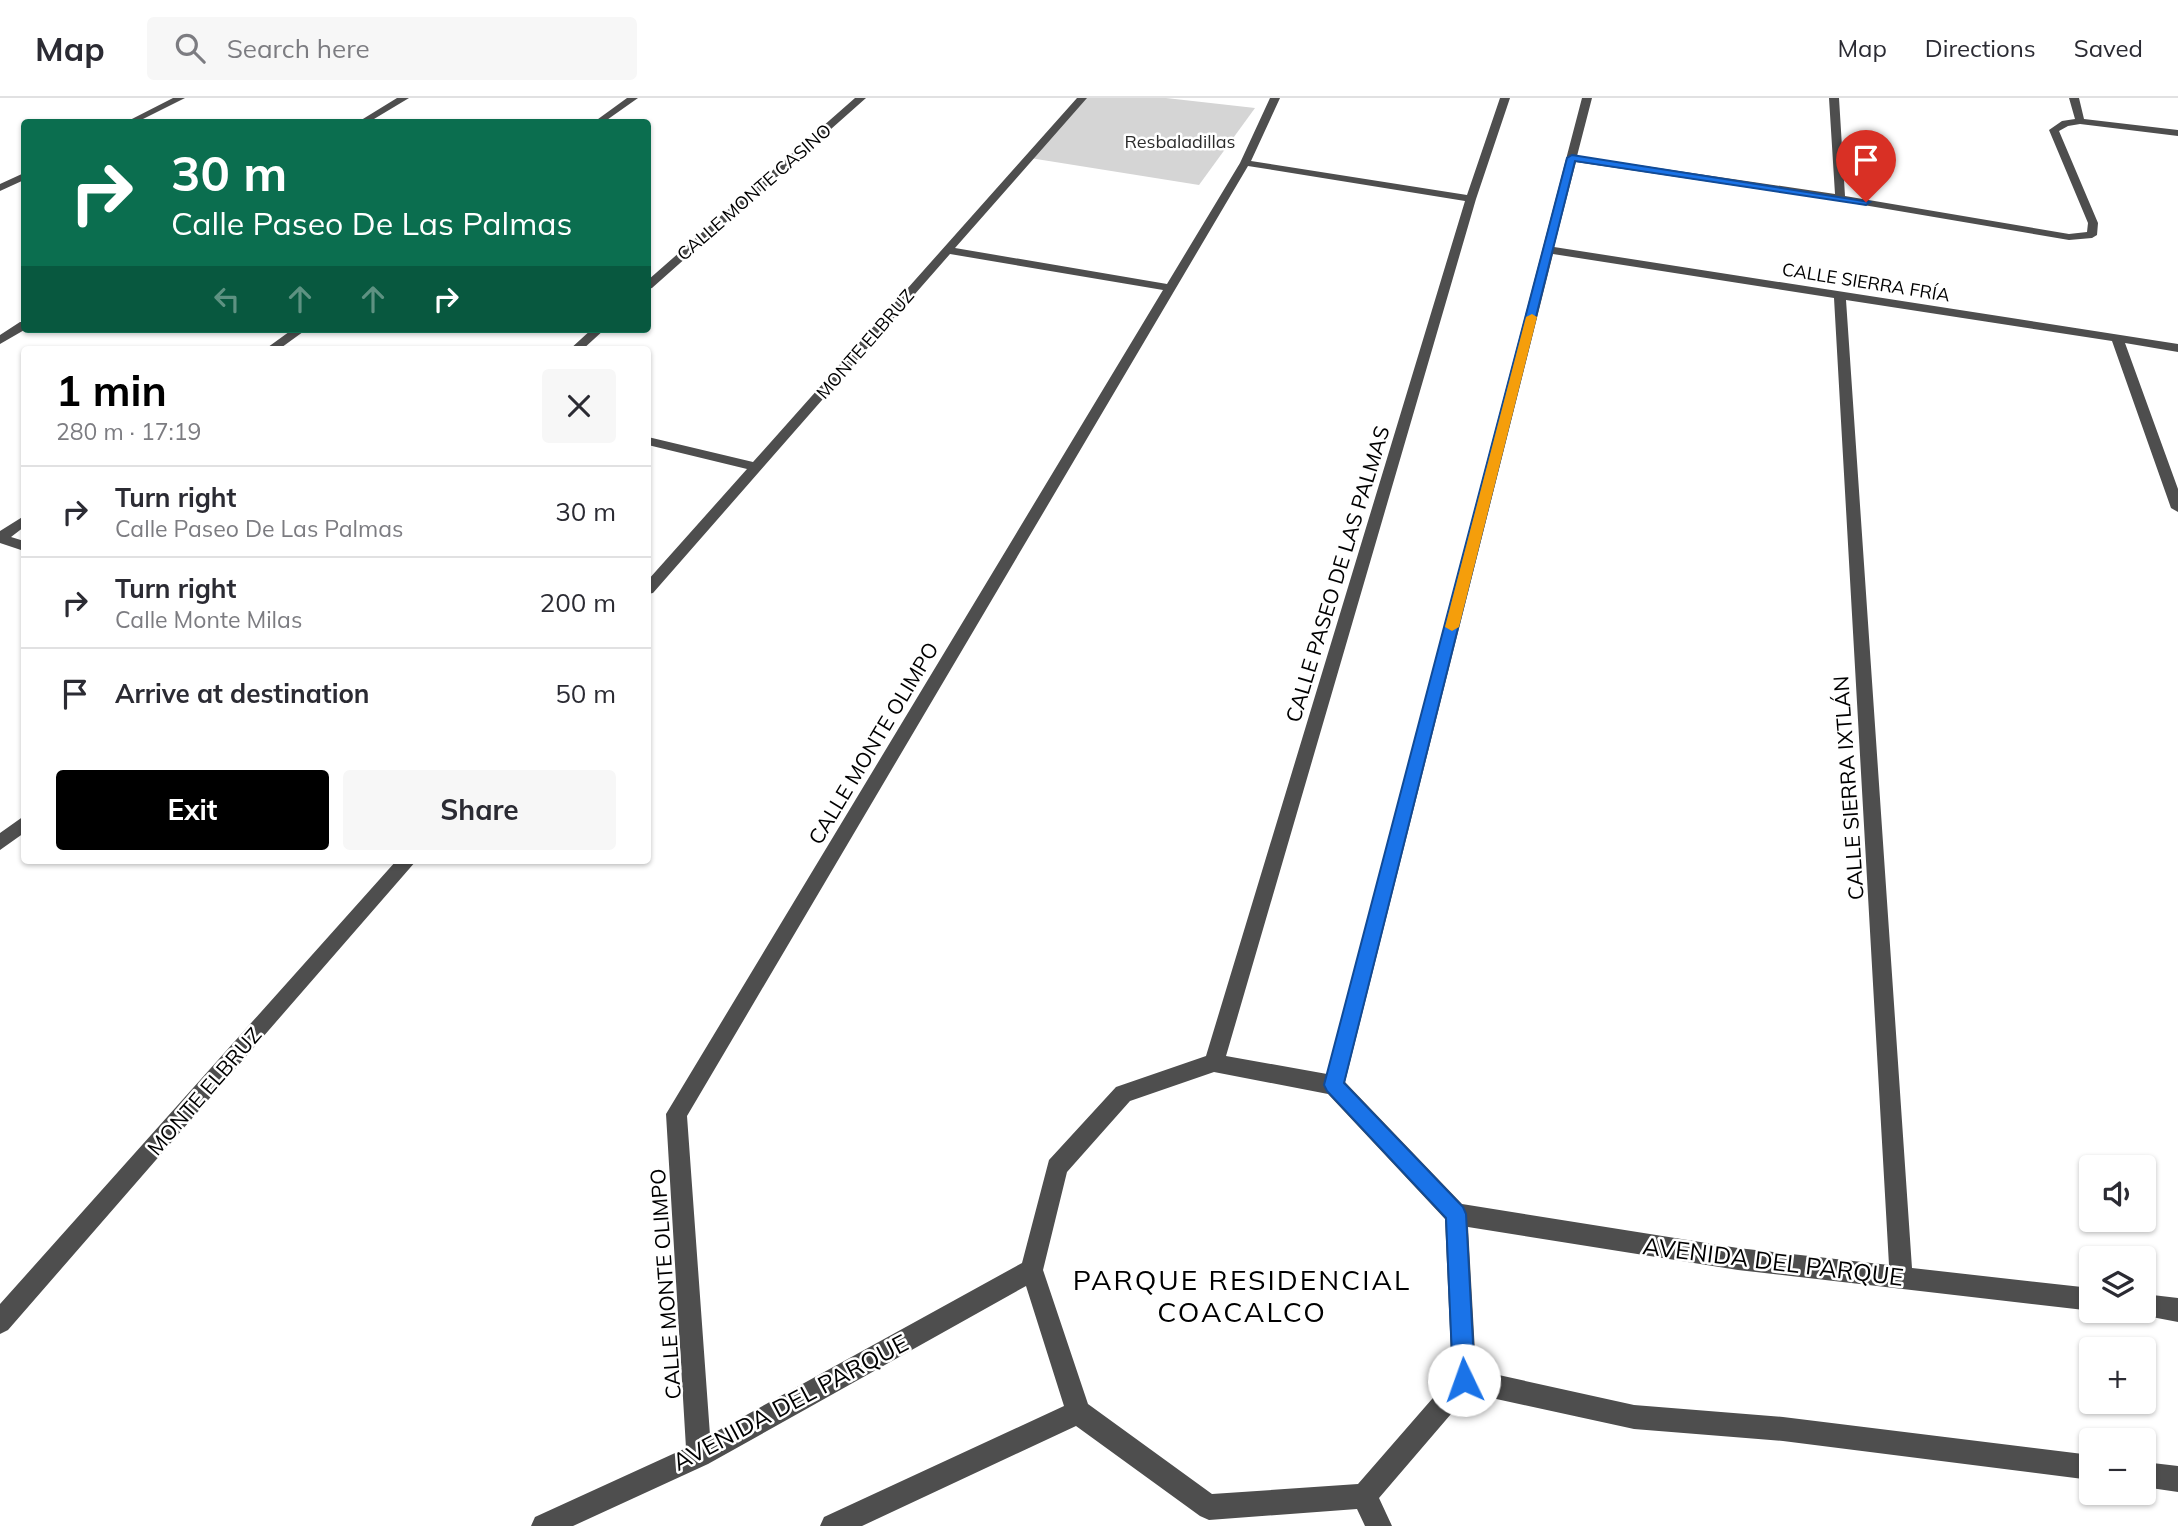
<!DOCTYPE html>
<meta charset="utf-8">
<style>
body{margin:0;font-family:Mulish,sans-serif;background:#f7f7f7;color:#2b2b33;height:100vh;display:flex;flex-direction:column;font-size:26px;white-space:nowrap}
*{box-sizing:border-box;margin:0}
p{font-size:23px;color:#7c7c81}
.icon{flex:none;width:38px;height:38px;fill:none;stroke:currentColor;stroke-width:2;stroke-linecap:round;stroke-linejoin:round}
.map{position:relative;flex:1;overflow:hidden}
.sheet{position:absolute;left:21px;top:248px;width:630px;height:518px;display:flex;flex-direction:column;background:#fff;border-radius:7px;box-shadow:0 2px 5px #0004}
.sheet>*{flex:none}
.guide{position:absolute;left:21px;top:21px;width:630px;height:214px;border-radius:7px;box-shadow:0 2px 5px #0004;background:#0b6e4f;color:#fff;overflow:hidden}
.fabs{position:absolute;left:2079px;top:1057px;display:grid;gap:14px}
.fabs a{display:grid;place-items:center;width:77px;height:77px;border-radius:7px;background:#fff;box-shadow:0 2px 5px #0004;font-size:35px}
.pin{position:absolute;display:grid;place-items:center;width:60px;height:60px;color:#fff;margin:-72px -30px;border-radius:50% 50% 50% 0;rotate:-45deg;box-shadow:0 0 7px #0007}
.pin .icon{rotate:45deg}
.me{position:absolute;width:77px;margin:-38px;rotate:357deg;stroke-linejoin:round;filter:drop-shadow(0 0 5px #0008)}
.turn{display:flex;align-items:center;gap:24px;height:147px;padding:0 35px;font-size:32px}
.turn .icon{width:91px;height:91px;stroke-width:2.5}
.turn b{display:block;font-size:49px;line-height:60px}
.lanes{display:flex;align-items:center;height:66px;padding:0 35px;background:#0003;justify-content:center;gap:35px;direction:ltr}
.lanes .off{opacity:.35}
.round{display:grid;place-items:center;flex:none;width:74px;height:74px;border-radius:7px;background:#f7f7f7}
.headline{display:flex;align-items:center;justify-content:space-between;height:119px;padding:0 35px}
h1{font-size:42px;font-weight:700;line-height:52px;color:#000}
.cta{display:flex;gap:14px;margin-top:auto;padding:14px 35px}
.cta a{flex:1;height:80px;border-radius:7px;background:#000;color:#fff;font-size:28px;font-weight:700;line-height:80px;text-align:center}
.cta a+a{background:#f7f7f7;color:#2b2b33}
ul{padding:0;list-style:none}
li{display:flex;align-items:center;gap:21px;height:91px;padding:0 35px;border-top:2px solid #e1e1e2}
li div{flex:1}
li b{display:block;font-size:26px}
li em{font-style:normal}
header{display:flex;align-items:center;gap:42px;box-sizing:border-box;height:98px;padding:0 35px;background:#fff;border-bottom:2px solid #e1e1e2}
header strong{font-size:33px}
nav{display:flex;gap:38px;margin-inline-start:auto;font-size:24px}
.search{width:490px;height:63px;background:#f7f7f7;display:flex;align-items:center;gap:18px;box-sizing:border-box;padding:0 24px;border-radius:7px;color:#7c7c81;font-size:26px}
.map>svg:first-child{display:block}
.green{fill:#d5d5d5}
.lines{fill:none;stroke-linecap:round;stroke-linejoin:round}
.minor{fill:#4e4e4e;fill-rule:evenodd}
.route{fill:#1a73e8;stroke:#114b97;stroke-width:2}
.slow{fill:#f59e0b}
.labels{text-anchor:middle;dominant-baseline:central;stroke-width:5;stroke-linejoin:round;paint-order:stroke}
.far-park-label{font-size:18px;fill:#2c2c2c;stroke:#fff}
.far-street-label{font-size:18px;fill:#000;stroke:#fff}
.street-label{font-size:21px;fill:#000;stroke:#fff}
.near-street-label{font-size:24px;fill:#000;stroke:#fff}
.near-neighbourhood-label{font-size:28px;letter-spacing:2px;fill:#000;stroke:#fff}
</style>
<header>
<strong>Map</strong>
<div class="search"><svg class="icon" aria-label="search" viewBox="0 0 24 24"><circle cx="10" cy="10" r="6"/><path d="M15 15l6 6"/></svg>Search here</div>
<nav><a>Map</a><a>Directions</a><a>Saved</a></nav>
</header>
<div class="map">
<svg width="2178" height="1428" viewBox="0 0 2178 1428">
<rect width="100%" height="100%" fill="#fff"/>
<!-- green -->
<path class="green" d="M1082,0H1166L1255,10L1199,87L1030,60Z"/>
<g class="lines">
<!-- minor -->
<path class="minor" d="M173,0H185L137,24H126Z
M397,0H409L369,24H358Z
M627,0H638L604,24H594Z
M855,0H866L652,190L648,191V182Z
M1077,0H1087L955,150L1167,186L1240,65L1270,0H1280L1251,63L1467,97L1500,0H1510L1476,101L1226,958L1327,976L1582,0H1592L1577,58L1835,96L1829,0H1839L1845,98L2069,136L2087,134L2088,125L2049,32L2062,23L2075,21L2069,0H2079L2084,21L2178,32V38L2080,26L2068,28L2059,33L2098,125L2097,137L2092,140L2069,142L1840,103L1576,64L1554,149L2178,246V254L2125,245L2178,391V414L2171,410L2112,243L1846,202L1912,1170L2091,1190L2093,1213L1738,1172L1468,1129L1476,1272L1634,1307L1783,1319L2091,1357V1382L1783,1343L1634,1331L1469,1295L1379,1400L1392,1428H1365L1357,1411L1209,1422L1200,1418L1076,1328L862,1428H820L824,1419L1064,1308L1026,1188L708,1366L573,1428H531L535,1419L686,1350L666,1016L1163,192L950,156L653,495L648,496V482L747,371L648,347V339L753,364ZM1248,68L1465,103L1206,958L1116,989L1049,1062L1022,1165L710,1337L687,1018ZM1553,156L1834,200L1889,1167L1738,1150L1462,1106L1345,984ZM1214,974L1328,996L1445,1121L1452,1278L1358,1386L1212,1396L1088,1306L1043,1172L1067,1074L1130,1003Z
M24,75V82L0,93V86Z
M20,224H24L26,231L0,246V237Z
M293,231H307L278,252H264Z
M592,231H605L582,252H569Z
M24,418V429L11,439L24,443V453L0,445V433Z
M24,718V735L0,752V735Z
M396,763H416L8,1232L0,1236V1206Z
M2144,1196L2178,1200V1224L2136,1216L2134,1213H2144Z
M2144,1364L2178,1368V1394L2144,1389Z"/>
</g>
<!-- route -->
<path class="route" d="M1572,57L1870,104L1866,107L1575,63L1344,985L1463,1109L1466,1116L1475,1282L1472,1290L1464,1293L1456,1290L1453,1282L1446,1120L1327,993L1324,987L1567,60Z"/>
<!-- slow -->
<path class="slow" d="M1532,216L1537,219L1459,529L1452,533L1445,529L1526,219Z"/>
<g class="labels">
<!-- far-park labels -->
<g class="far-park-label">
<text x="1180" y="43">Resbaladillas</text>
</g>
<!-- far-street labels -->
<g class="far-street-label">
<text transform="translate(754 94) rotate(-41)">CALLE MONTE CASINO</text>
<text transform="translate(1866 184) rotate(9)">CALLE SIERRA FRÍA</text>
<text transform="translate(865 246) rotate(-49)">MONTE ELBRUZ</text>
</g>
<!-- street labels -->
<g class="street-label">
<text transform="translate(1337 476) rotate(-73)">CALLE PASEO DE LAS PALMAS</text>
<text transform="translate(873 645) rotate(-59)">CALLE MONTE OLIMPO</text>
<text transform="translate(1848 690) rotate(-94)">CALLE SIERRA IXTLÁN</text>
<text transform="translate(204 993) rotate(-49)">MONTE ELBRUZ</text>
<text transform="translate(665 1186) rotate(-94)">CALLE MONTE OLIMPO</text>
</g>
<!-- near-street labels -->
<g class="near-street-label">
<text transform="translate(1773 1163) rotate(7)">AVENIDA DEL PARQUE</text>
<text transform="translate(790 1304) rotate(-28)">AVENIDA DEL PARQUE</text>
</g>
<!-- near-neighbourhood labels -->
<g class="near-neighbourhood-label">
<text x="1242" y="1181">PARQUE RESIDENCIAL<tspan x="1242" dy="32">COACALCO</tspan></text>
</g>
</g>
</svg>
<div class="fabs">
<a><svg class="icon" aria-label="sound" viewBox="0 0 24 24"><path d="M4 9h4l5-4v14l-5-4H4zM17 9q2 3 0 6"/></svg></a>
<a><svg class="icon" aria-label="layers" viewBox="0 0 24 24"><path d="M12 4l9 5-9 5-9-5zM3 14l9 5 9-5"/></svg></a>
<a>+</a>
<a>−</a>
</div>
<div class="pin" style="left:1866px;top:104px;background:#d93025"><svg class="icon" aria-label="arrive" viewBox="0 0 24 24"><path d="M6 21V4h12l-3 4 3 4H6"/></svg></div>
<svg class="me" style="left:1464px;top:1282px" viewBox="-20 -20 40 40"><circle r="19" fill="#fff"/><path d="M0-13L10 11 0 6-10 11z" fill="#1a73e8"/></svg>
<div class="guide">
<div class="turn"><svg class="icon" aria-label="right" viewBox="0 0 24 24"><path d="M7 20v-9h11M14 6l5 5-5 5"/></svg><div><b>30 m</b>Calle Paseo De Las Palmas</div></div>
<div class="lanes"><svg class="icon off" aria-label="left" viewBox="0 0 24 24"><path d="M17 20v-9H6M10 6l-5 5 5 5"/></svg><svg class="icon off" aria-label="ahead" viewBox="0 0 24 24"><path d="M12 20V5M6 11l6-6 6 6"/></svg><svg class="icon off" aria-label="ahead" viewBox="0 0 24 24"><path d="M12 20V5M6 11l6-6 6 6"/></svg><svg class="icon" aria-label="right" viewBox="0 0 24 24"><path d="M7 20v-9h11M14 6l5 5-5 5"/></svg></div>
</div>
<section class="sheet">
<div class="headline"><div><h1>1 min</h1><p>280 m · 17:19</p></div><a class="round"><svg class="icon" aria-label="close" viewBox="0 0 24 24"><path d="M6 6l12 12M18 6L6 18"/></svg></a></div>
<ul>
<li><svg class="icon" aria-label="right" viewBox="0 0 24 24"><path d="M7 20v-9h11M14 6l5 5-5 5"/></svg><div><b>Turn right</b><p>Calle Paseo De Las Palmas</p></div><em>30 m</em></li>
<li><svg class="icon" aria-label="right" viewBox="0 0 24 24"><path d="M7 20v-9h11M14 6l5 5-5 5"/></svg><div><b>Turn right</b><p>Calle Monte Milas</p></div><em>200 m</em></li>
<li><svg class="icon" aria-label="arrive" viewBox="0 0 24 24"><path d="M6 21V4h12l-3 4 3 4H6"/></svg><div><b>Arrive at destination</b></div><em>50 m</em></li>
</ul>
<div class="cta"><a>Exit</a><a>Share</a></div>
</section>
</div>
